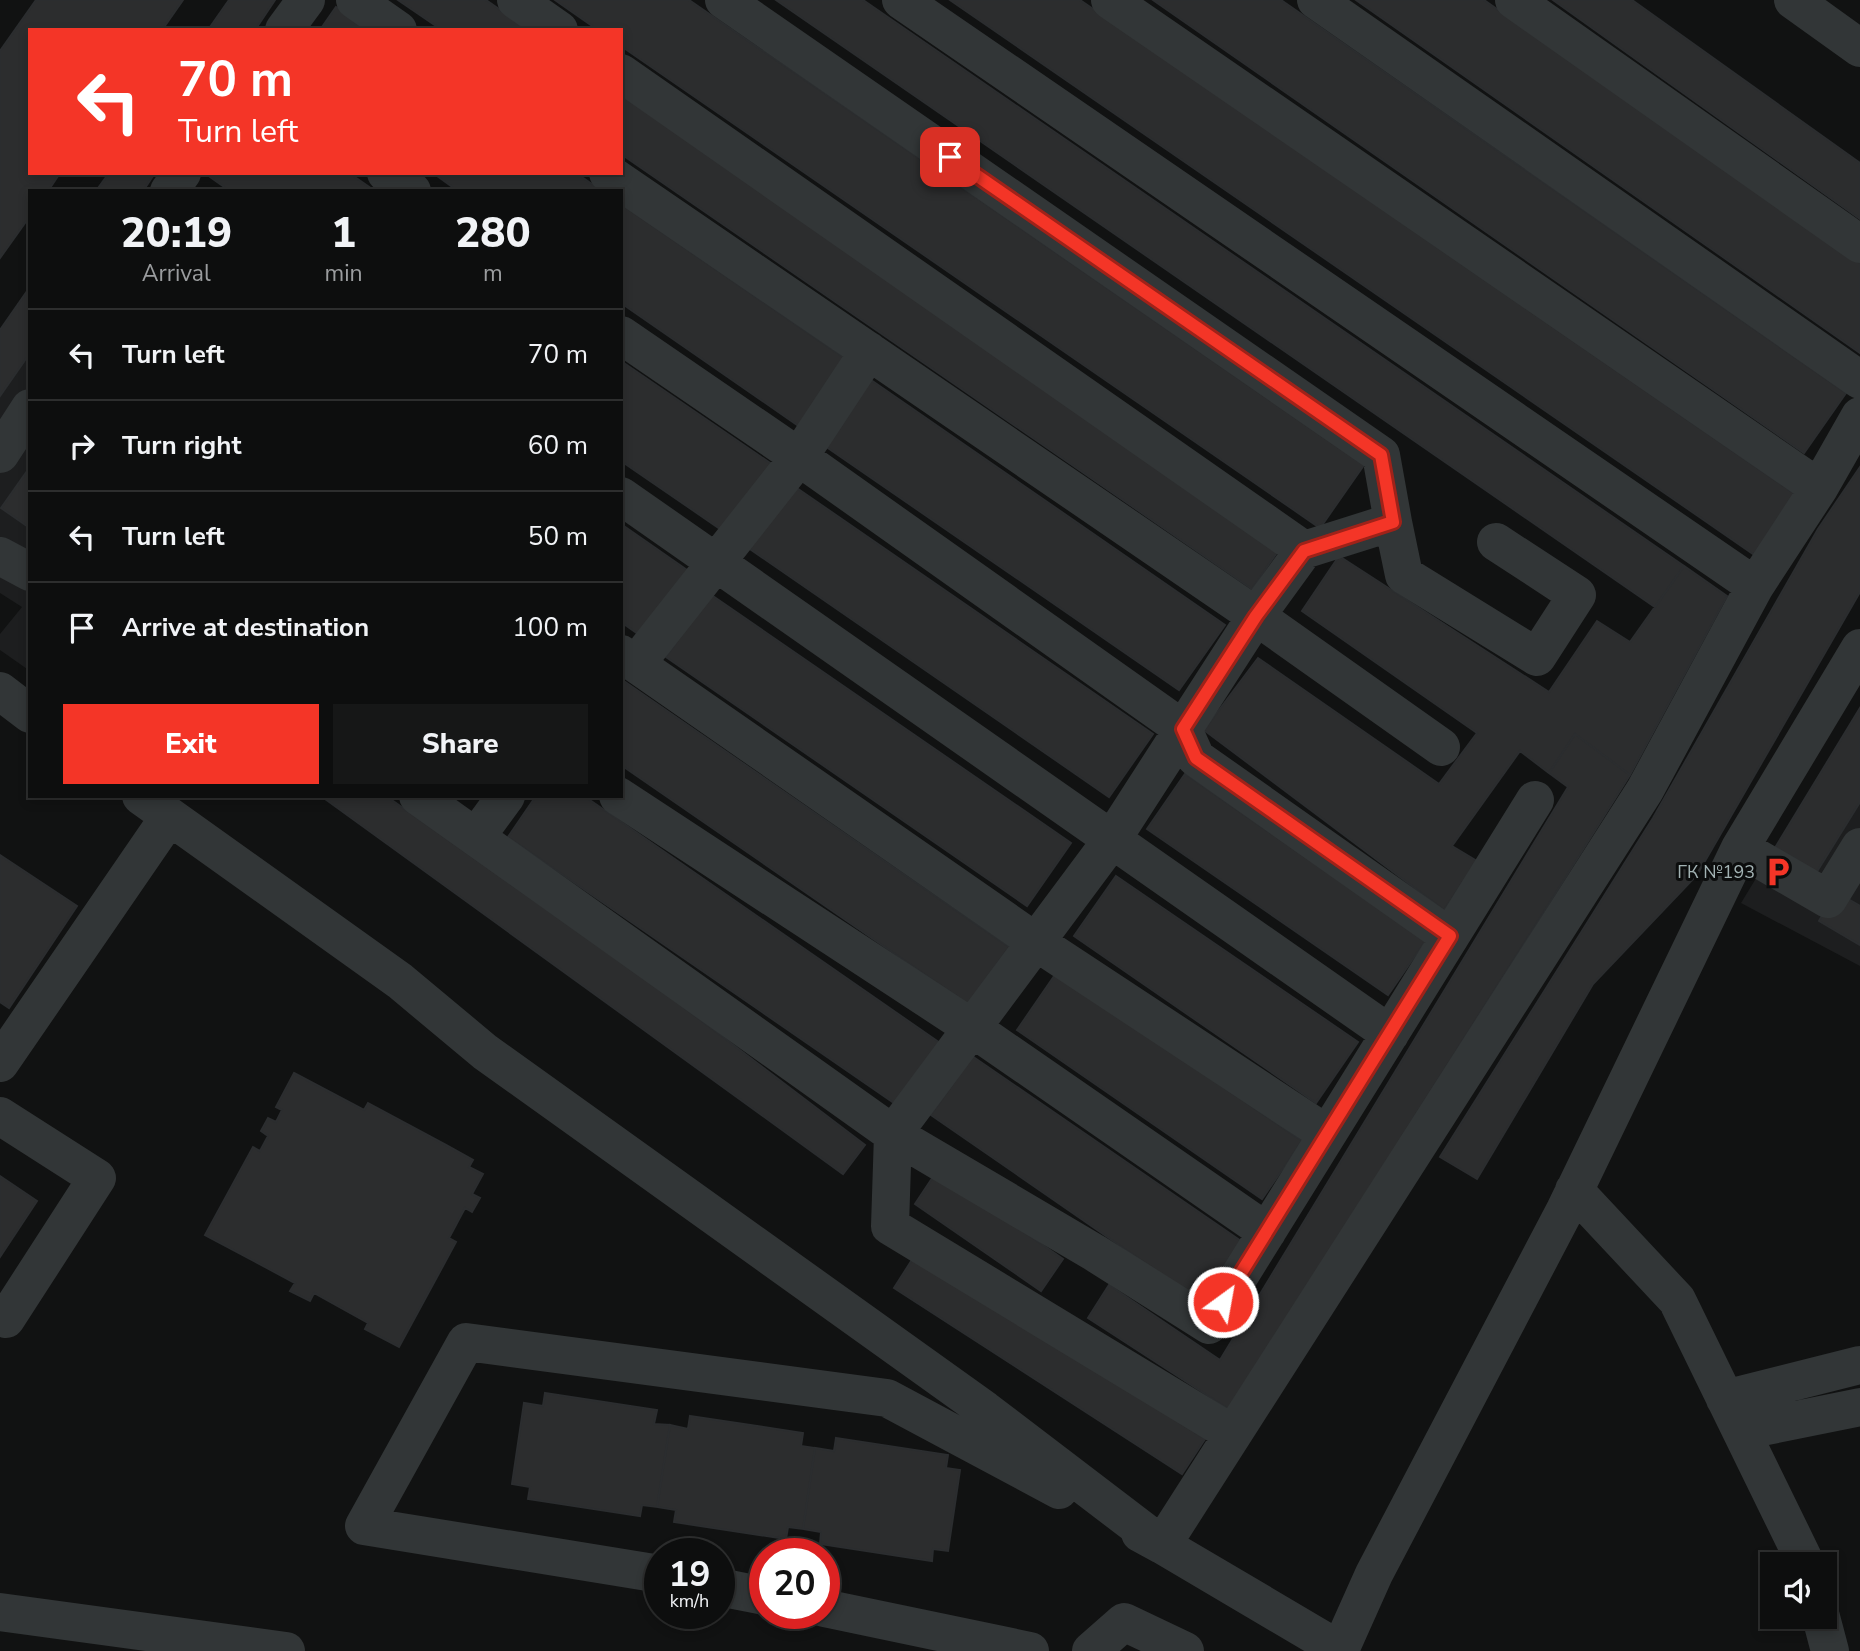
<!DOCTYPE html>
<meta charset="utf-8">
<style>
body{margin:0;font-family:"Nunito Sans",sans-serif;background:#161717;color:#f1f3f6;height:100vh;display:flex;flex-direction:column;font-size:26px;white-space:nowrap}
*{box-sizing:border-box;margin:0}
p{font-size:23px;color:#9a9c9e}
.icon{flex:none;width:38px;height:38px;fill:none;stroke:currentColor;stroke-width:2;stroke-linecap:round;stroke-linejoin:round}
.map{position:relative;flex:1;overflow:hidden}
.details{position:absolute;left:28px;top:189px;width:595px;height:609px;display:flex;flex-direction:column;background:#0d0e0e;border-radius:0px;box-shadow:0 4px 10px #0003,0 0 0 2px #2d2e2e}
.details>*{flex:none}
.guide{position:absolute;left:28px;top:28px;width:595px;height:147px;border-radius:0px;box-shadow:0 4px 10px #0003,0 0 0 2px #2d2e2e;background:#f43527;color:#fff;overflow:hidden}
.buttons{position:absolute;left:1760px;top:1552px;display:grid;gap:14px}
.buttons a{display:grid;place-items:center;width:77px;height:77px;border-radius:0px;background:#0d0e0e;box-shadow:0 4px 10px #0003,0 0 0 2px #2d2e2e;font-size:35px}
.speed{position:absolute;left:644px;top:1538px;display:flex;gap:14px;font-size:35px;font-weight:700;text-align:center}
.speed>*{display:grid;place-content:center;width:91px;height:91px;border-radius:50%;background:#0d0e0e;box-shadow:0 4px 10px #0003,0 0 0 2px #2d2e2e;line-height:1}
.speed small{font-size:18px;font-weight:400}
.speed .limit{border:10px solid #d22;background:#fff;color:#111}
.pin{position:absolute;display:grid;place-items:center;width:60px;height:60px;color:#fff;margin:-30px;border-radius:14px;box-shadow:0 4px 10px #0006}
.me{position:absolute;width:77px;margin:-38px;rotate:32deg;stroke-linejoin:round;filter:drop-shadow(0 0 5px #0008)}
.turn{display:flex;align-items:center;gap:24px;height:147px;padding:0 35px;font-size:32px}
.turn .icon{width:91px;height:91px;stroke-width:2.5}
.turn b{display:block;font-size:49px;line-height:60px}
.eta{display:flex;justify-content:space-evenly;align-items:center;height:119px;text-align:center}
.eta b{font-size:42px;font-weight:800;line-height:49px}
.button{display:flex;gap:14px;margin-top:auto;padding:14px 35px}
.button a{flex:1;height:80px;border-radius:0px;background:#f43527;color:#fff;font-size:28px;font-weight:800;line-height:80px;text-align:center}
.button a+a{background:#161717;color:#f1f3f6}
ul{padding:0;list-style:none}
li{display:flex;align-items:center;gap:21px;height:91px;padding:0 35px;border-top:2px solid #2d2e2e}
li div{flex:1}
li b{display:block;font-size:26px}
li em{font-style:normal}
.map>svg:first-child{display:block}
.built{fill:#1d1e1f}
.building{fill:#2c2d2e;stroke:#2b2d2f;stroke-width:2}
.lines{fill:none;stroke-linecap:round;stroke-linejoin:round}
.minor{stroke:#323637;stroke-width:38}
.route-casing{stroke:#9f2219;stroke-width:18}
.route{stroke:#f43527;stroke-width:12}
.labels{text-anchor:middle;dominant-baseline:central;stroke-width:6;stroke-linejoin:round;paint-order:stroke}
.poi-label{font-size:18px;fill:#a2b2b3;stroke:#0c0d0d;text-anchor:end}
</style>
<div class="map">
<svg width="1860" height="1651" viewBox="0 0 1860 1651">
<rect width="100%" height="100%" fill="#111212"/>
<!-- built -->
<path class="built" d="M30,287V671L0,650V634L22,607L0,593V330Z
M1860,708V966L1741,903Z"/>
<!-- building -->
<path class="building" d="M36,0H183L162,30H30V173H60L48,191H30V216L0,258V51Z
M229,0H275L255,30H208Z
M398,0H486L529,30H442Z
M555,0H689L1364,465L1320,528L621,46V30H598Z
M776,0H863L1684,566L1655,607Z
M950,0H1080L1798,496L1756,556Z
M1153,0H1281L1846,393L1804,453Z
M1356,0H1484L1860,263V353Z
M1553,0H1632L1860,163V219Z
M336,7L369,30H320Z
M621,94L1280,548L1252,589L621,154Z
M109,173H155L143,191H96Z
M212,173H349L375,191H230L210,177Z
M433,173H576L602,191H458Z
M621,204L850,362L803,429L621,303Z
M30,287V353L0,396V330Z
M621,361L773,465L726,533L621,461Z
M871,380L1225,625L1179,690L825,446Z
M30,467V528L1,508Z
M1860,467V592L1697,875L1593,984L1477,1179L1440,1157L1653,818L1818,529Z
M791,484L1153,734L1109,797L747,547Z
M621,524L687,570L641,636L621,622Z
M1339,556L1549,692L1597,621L1630,642L1684,566L1727,596L1630,775L1575,734L1549,773L1520,751L1452,846L1477,861L1444,910L1204,730L1258,658L1439,784L1477,733L1302,611Z
M710,594L1071,843L1027,906L666,657Z
M621,679L1009,947L969,1005L621,765Z
M1860,708V802L1813,878L1770,856Z
M1575,734L1630,775L1230,1410L1088,1318L1109,1285L1220,1360L1568,787L1549,773Z
M1185,774L1426,940L1388,995L1147,829Z
M321,796H386L652,983L865,1145L843,1174Z
M536,796H584L940,1043L897,1105L508,837Z
M0,855L77,906L9,1008L0,1002Z
M1116,876L1358,1042L1316,1103L1074,936Z
M1836,892L1860,906V945L1819,921Z
M1057,972L1302,1141L1262,1199L1017,1030Z
M972,1056L1241,1241L1200,1301L931,1115Z
M294,1073L364,1110L368,1103L446,1145L473,1160L469,1167L483,1174L472,1194L480,1198L472,1212L465,1208L449,1238L456,1242L399,1347L365,1329L368,1323L314,1293L310,1301L290,1291L295,1283L205,1235L253,1147L260,1151L268,1136L261,1131L268,1118L276,1122L282,1110L276,1107Z
M937,1171L1063,1259L1041,1291L915,1204Z
M0,1176L37,1201L0,1257Z
M917,1252L1205,1439L1182,1474L894,1288Z
M545,1393L657,1410L654,1424L670,1425L657,1507L642,1505L640,1516L528,1499L530,1487L512,1484L524,1403L543,1406Z
M690,1416L803,1433L801,1446L815,1448L803,1529L788,1527L786,1539L674,1522L676,1510L657,1507L670,1425L688,1429Z
M836,1438L948,1455L946,1468L960,1470L948,1551L933,1549L932,1561L820,1544L821,1532L803,1529L815,1448L834,1451Z"/>
<g class="lines">
<!-- minor -->
<path class="minor" d="M355,0L398,30
M516,0L559,30
M724,0L1381,455L1393,522L1304,550L1256,616L1111,841L893,1134L890,1226L1233,1434
M901,0L1755,586
M1110,0L1819,488
M1316,0L1860,380
M1514,0L1860,244
M1793,0L1860,48
M284,30L306,0
M621,73L1304,550
M386,173L412,191
M608,173L1256,616L1441,747
M169,191L182,173
M621,335L799,457L1183,729L1196,758L1450,937
M0,454L30,408
M621,496L1390,1034
M1393,522L1404,575L1537,657L1577,595L1496,542
M0,556L30,572
M621,654L636,664L799,457L869,351
M636,664L1036,942L1327,1134
M0,691L30,714
M141,796L400,981L485,1052L985,1410L1162,1545L1340,1650L1374,1574L1565,1210L1740,848L1860,648
M418,796L893,1134L1095,1253L1209,1325L1535,800
M618,796L972,1028L1267,1232
M476,837L506,796
M1740,848L1828,899L1860,847
M0,1063L169,817
M0,1116L97,1178L6,1319L0,1315
M1574,1190L1677,1300L1806,1564
M1725,1399L1860,1365
M1742,1431L1860,1407
M1140,1533L1162,1545L1645,790L1755,586L1819,488L1860,416
M660,1574L364,1526L466,1342L887,1398L1059,1490
M719,1587L765,1596
M824,1608L1030,1651
M0,1612L286,1651
M1821,1617L1830,1651
M1091,1651L1124,1622L1185,1651"/>
</g>
<g class="lines">
<!-- route casing -->
<g class="route-casing">
<path id="route" d="M950,157L1381,455L1393,522L1304,551L1256,616L1183,729L1196,758L1450,936L1223,1302"/>
</g>
<!-- route -->
<use href="#route" class="route"/>
</g>
<!-- icons -->
<defs>
<g id="parking-bare" transform="scale(2.415)"><path d="M-3.5-5.5H1a3.5 3.5 0 0 1 0 7H-1V5.5H-3.5ZM-1-3.4V-.6H.8a1.4 1.4 0 0 0 0-2.8Z" fill="#f43527" stroke="#0c0d0d" stroke-width="2.5" paint-order="stroke"/></g>
</defs>
<g fill-rule="evenodd">
<use href="#parking-bare" x="1778" y="872"/>
</g>
<g class="labels">
<!-- poi labels -->
<g class="poi-label">
<text x="1755" y="872">ГК №193</text>
</g>
</g>
</svg>
<div class="buttons">
<a><svg class="icon" aria-label="sound" viewBox="0 0 24 24"><path d="M4 9h4l5-4v14l-5-4H4zM17 9q2 3 0 6"/></svg></a>
</div>
<div class="speed"><div>19<small>km/h</small></div><div class="limit">20</div></div>
<div class="pin" style="left:950px;top:157px;background:#d93025"><svg class="icon" aria-label="arrive" viewBox="0 0 24 24"><path d="M6 21V4h12l-3 4 3 4H6"/></svg></div>
<svg class="me" style="left:1223px;top:1302px" viewBox="-20 -20 40 40"><circle r="17" fill="#f43527" stroke="#fff" stroke-width="3"/><path d="M0-11L8 9 0 5-8 9z" fill="#fff"/></svg>
<div class="guide">
<div class="turn"><svg class="icon" aria-label="left" viewBox="0 0 24 24"><path d="M17 20v-9H6M10 6l-5 5 5 5"/></svg><div><b>70 m</b>Turn left</div></div>
</div>
<section class="details">
<div class="eta">
<div><b>20:19</b><p>Arrival</p></div>
<div><b>1</b><p>min</p></div>
<div><b>280</b><p>m</p></div>
</div>
<ul>
<li><svg class="icon" aria-label="left" viewBox="0 0 24 24"><path d="M17 20v-9H6M10 6l-5 5 5 5"/></svg><div><b>Turn left</b></div><em>70 m</em></li>
<li><svg class="icon" aria-label="right" viewBox="0 0 24 24"><path d="M7 20v-9h11M14 6l5 5-5 5"/></svg><div><b>Turn right</b></div><em>60 m</em></li>
<li><svg class="icon" aria-label="left" viewBox="0 0 24 24"><path d="M17 20v-9H6M10 6l-5 5 5 5"/></svg><div><b>Turn left</b></div><em>50 m</em></li>
<li><svg class="icon" aria-label="arrive" viewBox="0 0 24 24"><path d="M6 21V4h12l-3 4 3 4H6"/></svg><div><b>Arrive at destination</b></div><em>100 m</em></li>
</ul>
<div class="button"><a>Exit</a><a>Share</a></div>
</section>
</div>
